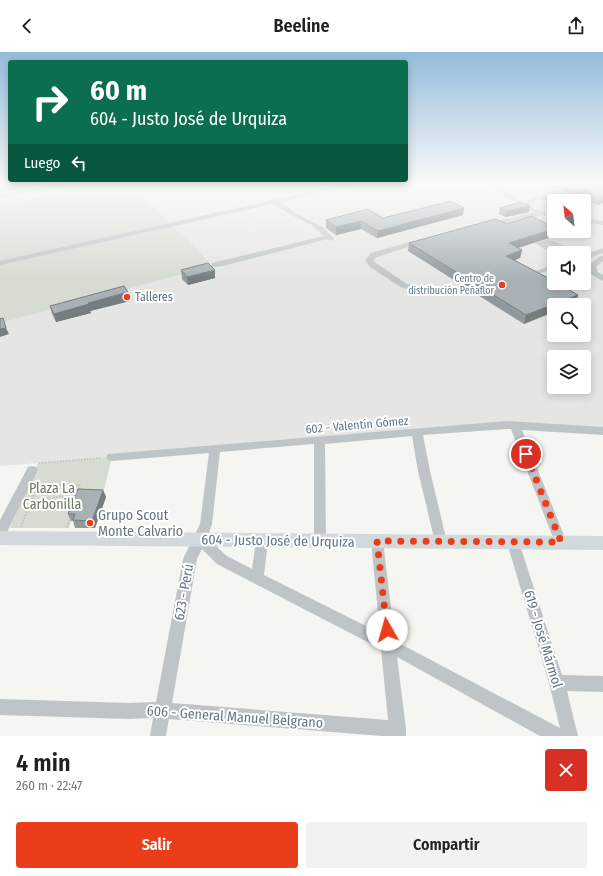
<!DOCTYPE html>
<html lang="es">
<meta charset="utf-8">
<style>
body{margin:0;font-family:"Fira Sans Condensed",sans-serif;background:#f2f2f2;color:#202124;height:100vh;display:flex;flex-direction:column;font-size:15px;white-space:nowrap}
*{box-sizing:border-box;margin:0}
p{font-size:13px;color:#757577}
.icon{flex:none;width:22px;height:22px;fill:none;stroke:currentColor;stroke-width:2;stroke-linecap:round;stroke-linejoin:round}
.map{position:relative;height:684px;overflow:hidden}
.side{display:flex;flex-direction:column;background:#fff;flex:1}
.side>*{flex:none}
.hud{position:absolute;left:8px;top:8px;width:400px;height:122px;border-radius:4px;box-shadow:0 2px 10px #0003;background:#0b6e4f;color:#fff;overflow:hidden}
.needle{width:26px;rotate:332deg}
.fabs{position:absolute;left:547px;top:142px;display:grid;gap:8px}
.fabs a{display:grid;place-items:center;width:44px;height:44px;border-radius:4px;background:#fff;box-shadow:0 2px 10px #0003;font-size:20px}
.pin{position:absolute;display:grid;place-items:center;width:34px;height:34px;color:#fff;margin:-17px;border:2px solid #fff;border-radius:50%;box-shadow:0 1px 4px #0007}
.me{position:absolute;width:44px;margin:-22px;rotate:353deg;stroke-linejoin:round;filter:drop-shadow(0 0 3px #0008)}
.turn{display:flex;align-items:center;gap:14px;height:84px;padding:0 16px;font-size:18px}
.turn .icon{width:52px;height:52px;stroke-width:2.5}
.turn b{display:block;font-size:28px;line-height:34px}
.then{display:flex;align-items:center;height:38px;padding:0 16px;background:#0003;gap:8px;font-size:15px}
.round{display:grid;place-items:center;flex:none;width:42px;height:42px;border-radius:4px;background:#f2f2f2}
.headline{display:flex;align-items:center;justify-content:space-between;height:68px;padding:0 16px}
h1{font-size:24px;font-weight:600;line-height:30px}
.button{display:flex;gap:8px;margin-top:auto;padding:8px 16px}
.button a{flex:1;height:46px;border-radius:4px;background:#eb3d1a;color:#fff;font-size:16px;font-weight:600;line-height:46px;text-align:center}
.button a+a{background:#f2f2f2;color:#202124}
header{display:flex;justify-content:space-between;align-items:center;height:52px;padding:0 16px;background:#fff;font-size:18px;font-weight:600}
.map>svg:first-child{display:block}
.built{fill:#e5e6e4;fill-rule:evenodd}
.green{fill:#d6dcd2}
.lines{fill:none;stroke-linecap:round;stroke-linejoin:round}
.path{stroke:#bbbec0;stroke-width:1.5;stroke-dasharray:1.5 1.5;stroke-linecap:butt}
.minor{fill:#bfc5c7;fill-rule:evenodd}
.major{fill:#d2d9dc;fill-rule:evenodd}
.rail{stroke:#a0a8ad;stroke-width:1.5;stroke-dasharray:4 2;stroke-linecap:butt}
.wall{fill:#90999d}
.shaded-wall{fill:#767d7f}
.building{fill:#a8b2b6;stroke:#767d7f}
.route{stroke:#eb3d1a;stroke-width:7;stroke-dasharray:0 12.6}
.poi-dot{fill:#eb3d1a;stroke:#fff;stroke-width:1.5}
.labels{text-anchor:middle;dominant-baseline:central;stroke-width:4;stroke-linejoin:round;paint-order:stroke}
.far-poi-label{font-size:10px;fill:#627783;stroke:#fff;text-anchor:end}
.poi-label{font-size:12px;fill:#627783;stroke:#fff;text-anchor:start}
.street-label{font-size:12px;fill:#627783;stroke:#fff}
.near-park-label{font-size:14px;fill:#687a61;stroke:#fff}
.near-poi-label{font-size:14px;fill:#627783;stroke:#fff;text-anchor:start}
.near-street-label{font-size:14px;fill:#627783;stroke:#fff}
</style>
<header><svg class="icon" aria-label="back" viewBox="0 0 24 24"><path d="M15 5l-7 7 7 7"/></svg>Beeline<svg class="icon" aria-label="share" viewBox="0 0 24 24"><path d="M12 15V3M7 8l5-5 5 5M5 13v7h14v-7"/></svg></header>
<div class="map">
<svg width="603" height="684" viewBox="0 0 603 684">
<rect width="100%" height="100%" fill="#f5f5f1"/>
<!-- built -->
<path class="built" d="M41,133H603V379L519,373L0,414V140ZM554,149H584V179H554ZM554,201H584V231H554ZM554,253H584V283H554ZM554,305H584V335H554Z"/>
<!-- green -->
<path class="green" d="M108,133H131L213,214L0,271V153Z
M112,405L104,438H83L69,476H10L38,411Z"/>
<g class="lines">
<!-- path -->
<path class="path" d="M39,411L102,406
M35,433H80L78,439
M30,449H47L59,444L74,448
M21,475L37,433
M67,475L70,466"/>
<!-- minor -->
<path class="minor" d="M24,133H35L0,141V137Z
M340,133H350L280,150L297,162L324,176L334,187L331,189L327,187L223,214L212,215V211L324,184L312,173L293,164L273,152L0,213V209Z
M488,133H495L525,151C534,142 546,144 556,148L557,149H554V151C545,148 537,145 529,153L535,157L554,162V166L542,163L512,170L487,172V170L512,166L535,160L523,155Z
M571,145L573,146V148L561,149Z
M584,166L603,169V173L584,170Z
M421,187L424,189L423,190L377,205L373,208L376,211L407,232L441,238V242L402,236L370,215L365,208L371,201Z
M548,187L576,199L577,201H567L545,192L560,201H554V203L535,191Z
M603,196V201L584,208V203Z
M600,204H603V209L596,215L598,220L603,223V229L592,223L588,214Z
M554,213V217L530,224L526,222Z
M507,369L603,375V383L522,378L567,491L566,495L561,496L556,495L555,491L511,377H507L423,383L430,419L447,490L446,494L441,495L436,494L435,490L418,419L412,384L325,392L326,490L325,494L320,495L315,494L314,490V392L220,400L212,472L207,486L227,504L252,517L256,489L257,485L262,484L267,485L268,489L264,523L380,581L371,489L372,485L377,484L382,485L383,489L395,589L560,676L549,631L507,491L508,487L513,486L518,487L562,623L603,624V640L567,639L578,684H540L397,605L406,677V684H382L169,667L166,684H150L153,666L129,667L0,663V647L129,651L156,650L183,507L200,472L209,401L112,409L108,408L106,405L108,402ZM202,497L217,512L381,597L388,668L172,651L197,507Z
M32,414L36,415L38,418L5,484L0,485V468L28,415Z"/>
<!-- major -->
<path class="major" d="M0,479L603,484V498L0,493Z"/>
<!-- rail -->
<path class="rail" d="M0,144L63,133"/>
</g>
<!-- wall -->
<path class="wall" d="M550,133H603V151L598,153Z
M500,156L529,160L505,165L499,162Z
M463,163L377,186L361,177L336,183L326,176V168Z
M507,172L555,184L518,196L522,198L520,206L515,208L578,243L576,251L571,253H554L524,272L408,199L409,191Z
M181,218H215V226L188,233L182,227Z
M130,249L90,259L91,261L56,270L52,262L50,254Z
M103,438L106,445L95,476H75L73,469H71L68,462Z"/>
<!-- shaded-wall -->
<path class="shaded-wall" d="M600,145H603V151L598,153Z
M530,154L529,160L505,165L506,159Z
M464,156L463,163L377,186L378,179Z
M361,169V177L336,183V175Z
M554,177V179H556L555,184L508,199L509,191Z
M522,198L520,206L504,212L506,204Z
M215,218V226L188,233L187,225Z
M128,240L130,249L90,259L91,261L56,270L54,262L88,251Z
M578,243L576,251L571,253H554V260L524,272L526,263Z
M6,276L9,282L0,285V277Z
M103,438L106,445L95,476L92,469Z"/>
<!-- building -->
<path class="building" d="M569,133H603V145H600Z
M451,149L464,156L378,179L361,169L336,175L326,168L368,157L383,166Z
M521,150L530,154L506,159L500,156Z
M532,164L554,175V177L509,191L522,198L506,204L554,229V231H557L578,243L526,263L409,191L495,167L507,172Z
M208,211L215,218L187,225L181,218Z
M124,234L128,240L88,251L89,252L54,262L50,254Z
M3,266L6,276L0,277V267Z
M78,437L103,438L92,469L73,468L75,462H68Z"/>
<!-- sky -->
<linearGradient id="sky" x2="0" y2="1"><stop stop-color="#95bcdc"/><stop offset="0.58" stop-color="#fafaf9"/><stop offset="1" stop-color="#fafaf9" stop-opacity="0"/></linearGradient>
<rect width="603" height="228" fill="url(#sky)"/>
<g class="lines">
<!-- route -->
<path class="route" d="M387,578L377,489L561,490L526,402"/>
</g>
<!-- markers -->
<g class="poi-dot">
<circle cx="502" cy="233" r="4"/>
<circle cx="127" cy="245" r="4"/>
<circle cx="90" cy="471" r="4"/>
</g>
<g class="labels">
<!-- far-poi labels -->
<g class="far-poi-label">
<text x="494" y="227">Centro de<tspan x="494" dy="12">distribución Peñaflor</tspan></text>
</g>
<!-- poi labels -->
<g class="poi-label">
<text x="135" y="245">Talleres</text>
</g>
<!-- street labels -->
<g class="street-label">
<text transform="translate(357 373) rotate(-5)">602 - Valentín Gómez</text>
</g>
<!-- near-park labels -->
<g class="near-park-label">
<text x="52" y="436">Plaza La<tspan x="52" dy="16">Carbonilla</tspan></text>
</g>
<!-- near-poi labels -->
<g class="near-poi-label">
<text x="98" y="463">Grupo Scout<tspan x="98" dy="16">Monte Calvario</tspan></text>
</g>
<!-- near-street labels -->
<g class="near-street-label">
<text transform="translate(278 489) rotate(1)">604 - Justo José de Urquiza</text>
<text transform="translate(184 540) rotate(-80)">623 - Perú</text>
<text transform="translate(543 587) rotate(73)">619 - José Mármol</text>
<text transform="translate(235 665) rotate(4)">606 - General Manuel Belgrano</text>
</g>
</g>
</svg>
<div class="fabs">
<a><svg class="needle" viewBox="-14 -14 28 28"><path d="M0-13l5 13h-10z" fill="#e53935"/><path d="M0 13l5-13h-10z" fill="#757577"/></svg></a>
<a><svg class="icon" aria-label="sound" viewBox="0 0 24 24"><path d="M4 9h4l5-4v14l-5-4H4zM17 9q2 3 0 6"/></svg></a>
<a><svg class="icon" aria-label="search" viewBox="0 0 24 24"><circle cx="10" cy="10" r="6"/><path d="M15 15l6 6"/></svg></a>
<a><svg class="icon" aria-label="layers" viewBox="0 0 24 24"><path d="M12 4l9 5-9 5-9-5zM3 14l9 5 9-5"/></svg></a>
</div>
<div class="pin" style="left:526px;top:402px;background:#d93025"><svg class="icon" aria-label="arrive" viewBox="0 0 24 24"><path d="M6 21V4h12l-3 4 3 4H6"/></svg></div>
<svg class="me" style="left:387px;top:578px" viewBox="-20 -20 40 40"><circle r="19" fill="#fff"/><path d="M0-13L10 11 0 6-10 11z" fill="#eb3d1a"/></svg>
<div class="hud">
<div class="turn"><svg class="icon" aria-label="right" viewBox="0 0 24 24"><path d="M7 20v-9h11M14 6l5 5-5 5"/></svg><div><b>60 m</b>604 - Justo José de Urquiza</div></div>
<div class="then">Luego<svg class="icon" aria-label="left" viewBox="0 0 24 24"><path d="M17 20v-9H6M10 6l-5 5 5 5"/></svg></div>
</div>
</div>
<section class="side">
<div class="headline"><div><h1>4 min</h1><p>260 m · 22:47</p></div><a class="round" style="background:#d93025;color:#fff"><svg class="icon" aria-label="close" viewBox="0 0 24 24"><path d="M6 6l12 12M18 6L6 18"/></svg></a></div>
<div class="button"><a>Salir</a><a>Compartir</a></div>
</section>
